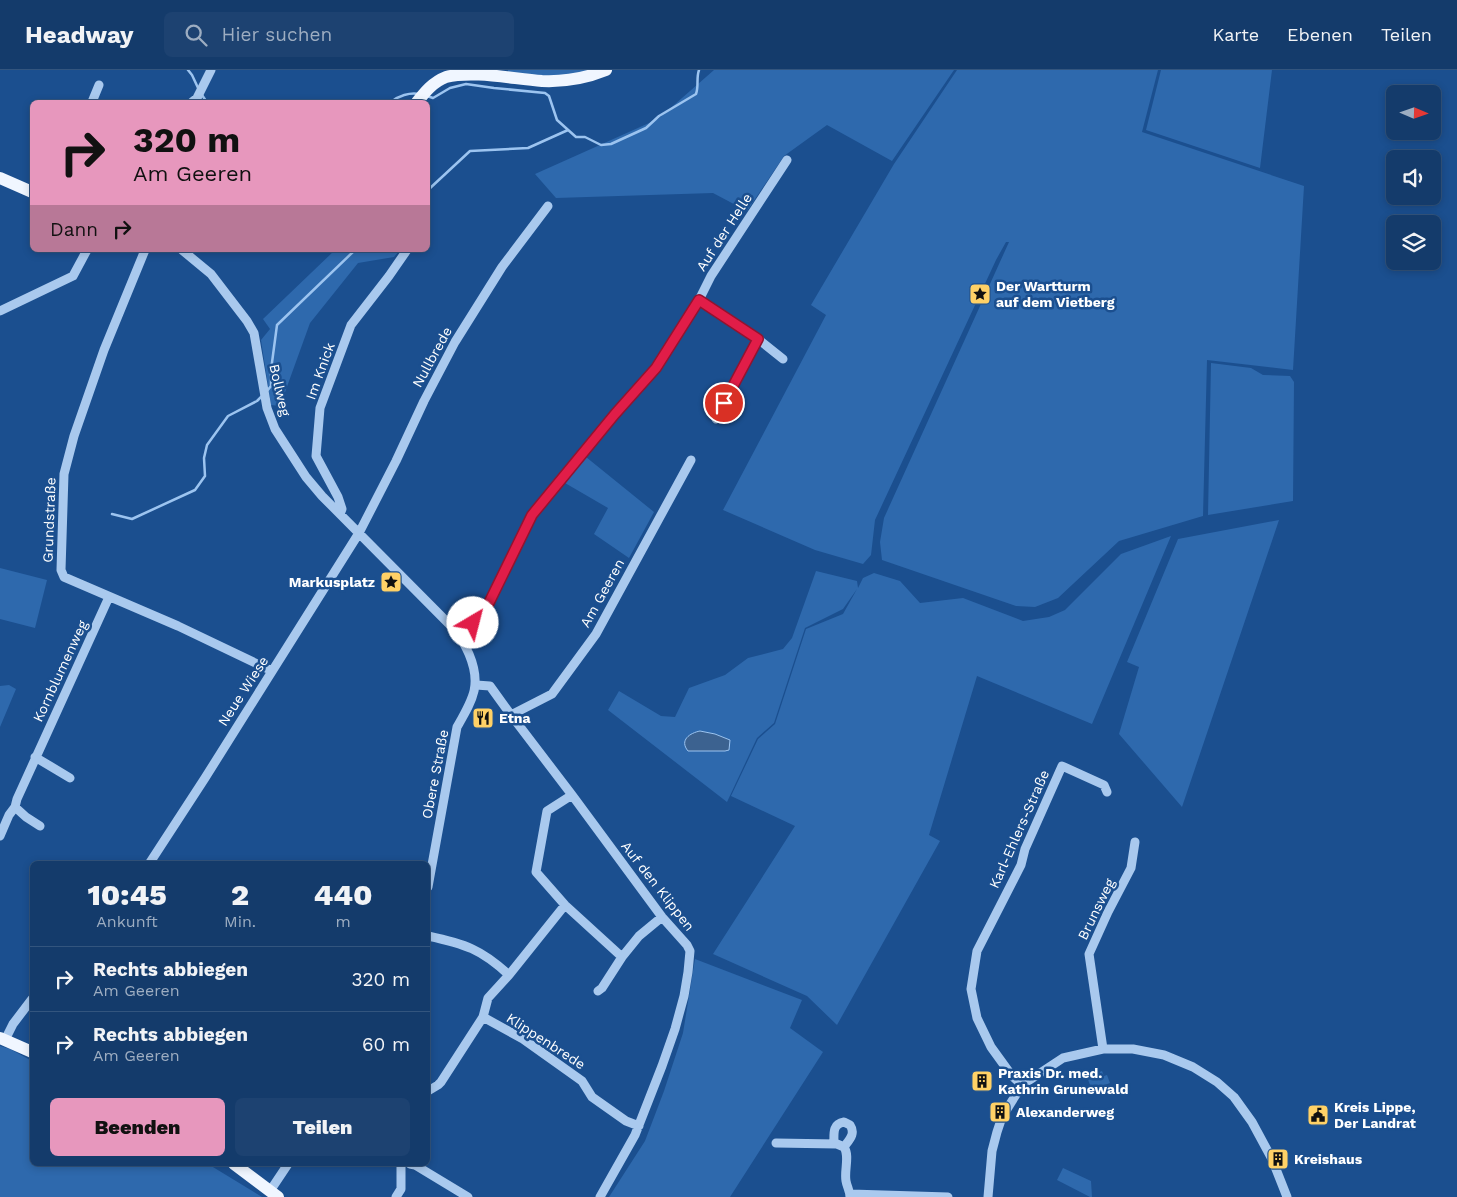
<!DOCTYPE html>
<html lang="de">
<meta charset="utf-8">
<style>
body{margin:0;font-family:"Work Sans",sans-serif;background:#1d4271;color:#f1f3f6;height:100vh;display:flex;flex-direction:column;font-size:19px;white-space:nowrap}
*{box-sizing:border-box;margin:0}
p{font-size:16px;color:#9dadc1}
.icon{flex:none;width:28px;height:28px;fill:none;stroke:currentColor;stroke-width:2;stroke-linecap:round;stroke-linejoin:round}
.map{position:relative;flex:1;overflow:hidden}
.panel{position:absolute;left:30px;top:791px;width:400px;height:305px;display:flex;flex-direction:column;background:#143b6b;border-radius:8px;box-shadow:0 2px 8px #0003,0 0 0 1px #33557e}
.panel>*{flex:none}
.top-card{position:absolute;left:30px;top:30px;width:400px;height:152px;border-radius:8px;box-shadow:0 2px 8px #0003,0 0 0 1px #33557e;background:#e797bd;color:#111;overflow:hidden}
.needle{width:32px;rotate:92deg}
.fabs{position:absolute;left:1386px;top:15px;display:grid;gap:10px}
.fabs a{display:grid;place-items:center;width:55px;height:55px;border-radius:8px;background:#143b6b;box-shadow:0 2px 8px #0003,0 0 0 1px #33557e;font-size:25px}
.pin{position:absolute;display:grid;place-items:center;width:42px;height:42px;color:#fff;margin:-21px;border:2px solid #fff;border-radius:50%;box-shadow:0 1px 5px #0007}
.me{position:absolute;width:55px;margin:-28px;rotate:37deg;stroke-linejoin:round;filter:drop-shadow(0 0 4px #0008)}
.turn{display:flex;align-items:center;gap:18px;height:105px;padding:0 20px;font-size:22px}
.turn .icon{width:65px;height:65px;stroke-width:2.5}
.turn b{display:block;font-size:35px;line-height:42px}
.then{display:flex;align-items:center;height:48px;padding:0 20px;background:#0003;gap:10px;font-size:19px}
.eta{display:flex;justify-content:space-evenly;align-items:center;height:85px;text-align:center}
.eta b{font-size:30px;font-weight:800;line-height:35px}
.cta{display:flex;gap:10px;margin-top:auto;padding:10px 20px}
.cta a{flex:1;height:58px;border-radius:8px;background:#e797bd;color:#111;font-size:20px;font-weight:800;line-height:58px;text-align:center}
.cta a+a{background:#1d4271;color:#f1f3f6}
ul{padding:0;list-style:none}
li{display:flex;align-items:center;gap:15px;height:65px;padding:0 20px;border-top:1px solid #33557e}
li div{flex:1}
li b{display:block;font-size:19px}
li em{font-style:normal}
header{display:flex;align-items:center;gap:30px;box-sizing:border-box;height:70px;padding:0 25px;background:#143b6b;border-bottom:1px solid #33557e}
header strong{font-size:24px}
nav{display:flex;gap:28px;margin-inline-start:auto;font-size:18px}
.search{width:350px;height:45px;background:#1d4271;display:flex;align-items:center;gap:12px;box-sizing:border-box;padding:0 18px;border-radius:8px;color:#9dadc1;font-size:19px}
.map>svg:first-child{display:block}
.green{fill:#2e69ad;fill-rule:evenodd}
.water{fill:#3c6290;stroke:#9cc4f0}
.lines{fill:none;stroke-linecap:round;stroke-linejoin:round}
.stream{stroke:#9cc4f0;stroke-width:2.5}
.minor{stroke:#a9c9ee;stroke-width:9}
.major{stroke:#f0f6ff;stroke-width:12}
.route-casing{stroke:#92132f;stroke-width:12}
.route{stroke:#e11d48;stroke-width:9}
.labels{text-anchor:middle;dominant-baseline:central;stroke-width:5;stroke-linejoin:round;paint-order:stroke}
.street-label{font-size:14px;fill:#fff;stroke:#1b4f8f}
.poi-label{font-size:14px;font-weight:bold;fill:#fff;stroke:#1b4f8f;text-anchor:start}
</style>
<header>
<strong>Headway</strong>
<div class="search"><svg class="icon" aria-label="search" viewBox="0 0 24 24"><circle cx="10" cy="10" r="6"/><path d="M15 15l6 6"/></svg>Hier suchen</div>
<nav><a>Karte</a><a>Ebenen</a><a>Teilen</a></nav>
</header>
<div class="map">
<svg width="1457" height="1127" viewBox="0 0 1457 1127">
<rect width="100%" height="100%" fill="#1b4f8f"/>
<!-- green -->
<path class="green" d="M508,0H599L559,8L508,2Z
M714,0H954L892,91L827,55L784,86L747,141L713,123L556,128L535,104L658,49Z
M957,0H1158L1142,62L1304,116L1293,300L1207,290L1203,446L1119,471L1058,528L1035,537L1016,536L882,490L880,472L884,448L1009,172H1006L996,190L875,450L871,485L863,494L815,480L723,440L826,245L811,235L894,94Z
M1161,0H1272L1260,98L1146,60Z
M335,180H400L394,187L358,193L310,253L280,336L271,335L261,270L270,259L263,249Z
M1211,293L1251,298L1263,305L1290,306L1294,312L1293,431L1208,445Z
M586,387L654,442L629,488L594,464L608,438L565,413Z
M1279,450L1182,737L1119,664L1139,597L1127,592L1178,469Z
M1171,466L1092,654L977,606L929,765L940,771L837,955L807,926L713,884L795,756L731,726L758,669L775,654L806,559L843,544L857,519L843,539L805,558L774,653L757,668L727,732L608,640L619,621L661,646L675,647L689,618L725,605L748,588L783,579L792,568L816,501L857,511L858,518L863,508L874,503L900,511L920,533L963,528L1023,551L1049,547L1065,540L1121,484ZM715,664L730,670L725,681H688Z
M0,498L47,510L35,558L0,549Z
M9,615L16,619L0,657V616Z
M695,889L802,930L790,958L823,982L730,1127H609L645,1071L664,1021L683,963Z
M0,976L10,979L32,991V1094H208L262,1127H0Z
M1102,1001L1104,1006L1107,1005L1110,1013L1092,1020L1087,1007Z
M1063,1098L1091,1111L1092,1127H1090L1057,1110Z"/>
<!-- water -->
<path class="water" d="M700,661L715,664L730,670L729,680L725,681H688C679,670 690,663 700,661Z"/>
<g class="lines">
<!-- stream -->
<path class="stream" d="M188,0L192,5L199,20
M202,25L206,31L211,32
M427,26L433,28L450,18L466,14L494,18L545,23L549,26L557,50L576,67H585L601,75L611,74L646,58L659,46L696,24C699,16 696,8 699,0
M391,32C398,26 410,22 419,24
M428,120L470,81L528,78L568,60
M267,321L271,316V300L277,255L355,180
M112,444L132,449L195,420L205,406L204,388L207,375L228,346L257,331L263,325"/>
<!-- minor -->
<path class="minor" d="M92,32L99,15
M192,32L197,28L211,0
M145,180L104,280L74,366L64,404L61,500L64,507L178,556L272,601
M182,180L211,204L247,251L254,263L267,338L275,359L306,407L322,426L456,561C462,568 465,576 469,584C482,615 473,629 457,657L428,817
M699,230L758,269L783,289
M0,241L73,206L87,180
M716,349L758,269
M340,444L342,439L338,427L316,386L320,338L351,255L389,206L407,180
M461,567L486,539L532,445L615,344L657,297L699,230L711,206L787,90
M476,615L490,616L511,645L572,725L662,847L687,875L690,881L688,902L684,926L675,959L662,996L635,1065L600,1127
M511,645L552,624L596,564L691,390
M35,687L70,708
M572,725L547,741L536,802L565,835L622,887L639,866L662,847
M15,737L26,747L40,756
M0,766L9,745L15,737L17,729L109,527
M149,794L205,708L359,463L396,391L424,331L455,272L502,197L548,136
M428,866C465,874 481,879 509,905L488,928L483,947L441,1012L438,1015L428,1021
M509,905L565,835
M598,921L602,918L622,887
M483,947L523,969L582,1011L592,1027L626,1051L639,1056
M5,970L13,954L32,929
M1103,979L1089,884L1108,842L1131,798L1135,772
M1022,1015L1012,1006L991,977L977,948L971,919L977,881L1021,795L1025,779L1062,696L1104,715L1107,722
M776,1073L837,1074L844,1077C850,1086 844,1100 846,1111C847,1117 850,1121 850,1127
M834,1074C834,1064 832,1054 844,1052L850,1055C856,1064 849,1070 844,1077
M410,1094L415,1095L468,1127
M270,1121L288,1094
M851,1124L948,1127
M396,1127L401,1119V1094
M988,1127L992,1081L997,1062L1002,1047L1022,1015L1063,988L1103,979H1133L1164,985L1193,997L1217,1012L1234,1027L1252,1052L1272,1089L1287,1127"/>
<!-- major -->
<path class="major" d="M417,32C425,22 433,12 446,7C473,0 513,9 542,11C565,12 584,9 606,0
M0,108L32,122
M0,968L32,982
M234,1094L278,1127"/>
</g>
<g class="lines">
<!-- route casing -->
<g class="route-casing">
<path id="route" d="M473,553L486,539L532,445L615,344L656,298L699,230L758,269L724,333"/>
</g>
<!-- route -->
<use href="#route" class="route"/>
</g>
<!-- icons -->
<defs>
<g id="sight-square" transform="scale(1.125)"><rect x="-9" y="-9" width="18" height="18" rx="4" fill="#ffd166" stroke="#1b4f8f"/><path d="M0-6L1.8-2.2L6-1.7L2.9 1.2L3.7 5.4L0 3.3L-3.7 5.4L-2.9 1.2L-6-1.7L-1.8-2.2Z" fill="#111"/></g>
<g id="restaurant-square" transform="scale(1.125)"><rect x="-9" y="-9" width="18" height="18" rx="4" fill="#ffd166" stroke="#1b4f8f"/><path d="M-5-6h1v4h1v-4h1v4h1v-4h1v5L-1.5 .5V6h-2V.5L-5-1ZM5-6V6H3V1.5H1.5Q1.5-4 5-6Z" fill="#111"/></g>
<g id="building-square" transform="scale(1.125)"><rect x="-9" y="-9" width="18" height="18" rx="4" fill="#ffd166" stroke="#1b4f8f"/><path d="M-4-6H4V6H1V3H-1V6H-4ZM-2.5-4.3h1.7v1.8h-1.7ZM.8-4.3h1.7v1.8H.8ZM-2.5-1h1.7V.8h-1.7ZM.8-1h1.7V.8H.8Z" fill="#111"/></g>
<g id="civic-square" transform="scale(1.125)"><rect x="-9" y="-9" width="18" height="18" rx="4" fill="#ffd166" stroke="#1b4f8f"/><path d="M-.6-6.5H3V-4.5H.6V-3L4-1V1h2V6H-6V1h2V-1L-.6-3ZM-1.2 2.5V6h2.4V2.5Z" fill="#111"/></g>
</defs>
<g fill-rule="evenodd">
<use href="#sight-square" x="980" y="224"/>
<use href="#sight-square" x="391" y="512"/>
<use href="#restaurant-square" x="483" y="648"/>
<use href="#building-square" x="982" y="1011"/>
<use href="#building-square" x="1000" y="1042"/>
<use href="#civic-square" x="1318" y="1045"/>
<use href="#building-square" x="1278" y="1089"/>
</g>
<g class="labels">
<!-- street labels -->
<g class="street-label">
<text transform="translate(724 162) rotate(-57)">Auf der Helle</text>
<text transform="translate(432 287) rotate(-61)">Nullbrede</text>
<text transform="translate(320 301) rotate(-70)">Im Knick</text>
<text transform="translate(280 320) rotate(77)">Bollweg</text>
<text transform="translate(49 450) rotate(-88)">Grundstraße</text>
<text transform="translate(602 523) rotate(-61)">Am Geeren</text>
<text transform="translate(60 601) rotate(-65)">Kornblumenweg</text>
<text transform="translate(243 621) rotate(-57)">Neue Wiese</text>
<text transform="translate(435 704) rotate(-79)">Obere Straße</text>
<text transform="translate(1019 759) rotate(-66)">Karl-Ehlers-Straße</text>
<text transform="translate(658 816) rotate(52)">Auf den Klippen</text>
<text transform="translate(1096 839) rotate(-64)">Brunsweg</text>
<text transform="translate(546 971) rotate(33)">Klippenbrede</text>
</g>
<!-- poi labels -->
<g class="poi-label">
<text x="996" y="216">Der Wartturm<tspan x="996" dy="16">auf dem Vietberg</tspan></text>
<text x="375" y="512" text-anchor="end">Markusplatz</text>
<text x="499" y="648">Etna</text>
<text x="998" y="1003">Praxis Dr. med.<tspan x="998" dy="16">Kathrin Grunewald</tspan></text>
<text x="1334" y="1037">Kreis Lippe,<tspan x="1334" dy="16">Der Landrat</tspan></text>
<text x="1016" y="1042">Alexanderweg</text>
<text x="1294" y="1089">Kreishaus</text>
</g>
</g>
</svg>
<div class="fabs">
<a><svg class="needle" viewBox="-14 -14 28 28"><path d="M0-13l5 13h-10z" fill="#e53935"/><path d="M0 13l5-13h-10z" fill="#9dadc1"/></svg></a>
<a><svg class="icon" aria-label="sound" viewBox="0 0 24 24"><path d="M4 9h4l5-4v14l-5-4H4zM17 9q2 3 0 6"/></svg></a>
<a><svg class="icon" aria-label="layers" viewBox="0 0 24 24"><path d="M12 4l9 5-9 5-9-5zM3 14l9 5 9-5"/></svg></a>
</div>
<div class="pin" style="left:724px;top:333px;background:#d93025"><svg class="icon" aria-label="arrive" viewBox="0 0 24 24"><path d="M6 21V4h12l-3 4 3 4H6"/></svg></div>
<svg class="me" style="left:473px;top:553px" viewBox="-20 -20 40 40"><circle r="19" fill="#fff"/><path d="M0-13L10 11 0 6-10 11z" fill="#e11d48"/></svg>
<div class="top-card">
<div class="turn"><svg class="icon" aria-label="right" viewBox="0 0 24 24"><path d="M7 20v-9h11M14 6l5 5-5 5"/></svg><div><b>320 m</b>Am Geeren</div></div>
<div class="then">Dann<svg class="icon" aria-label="right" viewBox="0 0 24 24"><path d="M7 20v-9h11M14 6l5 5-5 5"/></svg></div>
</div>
<section class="panel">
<div class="eta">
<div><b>10:45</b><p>Ankunft</p></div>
<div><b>2</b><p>Min.</p></div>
<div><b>440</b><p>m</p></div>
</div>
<ul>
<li><svg class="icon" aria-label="right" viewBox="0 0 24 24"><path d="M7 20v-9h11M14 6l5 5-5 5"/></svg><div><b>Rechts abbiegen</b><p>Am Geeren</p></div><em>320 m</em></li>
<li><svg class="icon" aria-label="right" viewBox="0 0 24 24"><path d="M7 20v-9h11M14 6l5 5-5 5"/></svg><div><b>Rechts abbiegen</b><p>Am Geeren</p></div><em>60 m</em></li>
</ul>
<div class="cta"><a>Beenden</a><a>Teilen</a></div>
</section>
</div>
